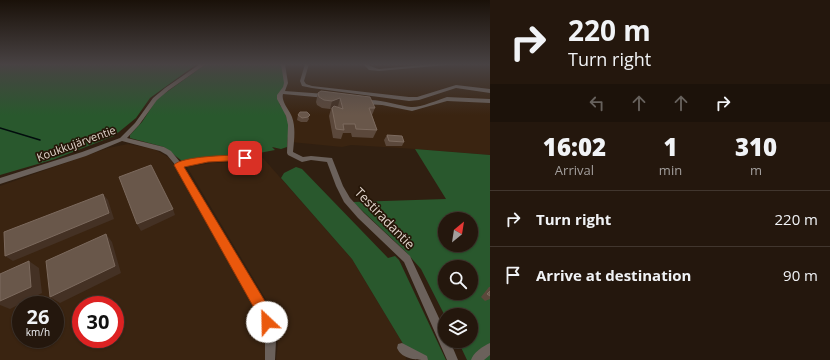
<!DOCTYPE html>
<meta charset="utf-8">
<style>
body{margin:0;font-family:"Open Sans",sans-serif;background:#2c2016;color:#f1f3f6;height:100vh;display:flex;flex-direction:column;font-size:15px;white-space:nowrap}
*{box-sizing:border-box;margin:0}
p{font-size:13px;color:#a39f9d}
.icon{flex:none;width:22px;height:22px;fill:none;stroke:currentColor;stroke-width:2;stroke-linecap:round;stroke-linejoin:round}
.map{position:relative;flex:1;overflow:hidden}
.details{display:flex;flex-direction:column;background:#24170d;width:340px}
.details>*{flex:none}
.banner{background:#24170d;color:#f1f3f6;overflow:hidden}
.needle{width:26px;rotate:30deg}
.tools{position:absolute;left:438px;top:212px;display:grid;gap:8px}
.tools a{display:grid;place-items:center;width:40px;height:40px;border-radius:50%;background:#24170d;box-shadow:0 1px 3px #0004,0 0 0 1px #41362e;font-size:20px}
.speed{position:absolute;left:12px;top:296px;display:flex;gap:8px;font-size:20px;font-weight:700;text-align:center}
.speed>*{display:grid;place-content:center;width:52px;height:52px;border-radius:50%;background:#24170d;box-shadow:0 1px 3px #0004,0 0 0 1px #41362e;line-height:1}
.speed small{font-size:10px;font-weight:400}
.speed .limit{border:6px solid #d22;background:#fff;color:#111}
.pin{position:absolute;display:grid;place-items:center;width:34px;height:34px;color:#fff;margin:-17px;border-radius:8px;box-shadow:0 2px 6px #0006}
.me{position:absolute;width:44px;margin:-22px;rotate:336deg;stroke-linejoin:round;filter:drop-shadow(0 0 3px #0008)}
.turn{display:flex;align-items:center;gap:14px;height:84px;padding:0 12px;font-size:18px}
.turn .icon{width:52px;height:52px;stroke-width:2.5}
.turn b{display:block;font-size:28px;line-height:34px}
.lanes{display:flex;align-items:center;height:38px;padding:0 12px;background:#0003;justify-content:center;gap:20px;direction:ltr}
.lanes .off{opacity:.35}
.eta{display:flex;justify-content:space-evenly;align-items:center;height:68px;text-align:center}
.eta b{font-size:24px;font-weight:800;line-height:28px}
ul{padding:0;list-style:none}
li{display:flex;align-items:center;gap:12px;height:56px;padding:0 12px;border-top:1px solid #41362e}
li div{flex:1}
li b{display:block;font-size:15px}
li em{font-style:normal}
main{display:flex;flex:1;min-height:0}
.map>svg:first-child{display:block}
.built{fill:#3a2411;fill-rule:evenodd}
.green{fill:#29582d;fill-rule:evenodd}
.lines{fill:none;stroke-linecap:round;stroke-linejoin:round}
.stream{stroke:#020d0d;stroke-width:1.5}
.minor{fill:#6b615b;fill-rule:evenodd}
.wall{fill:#5b483b}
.shaded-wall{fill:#443124}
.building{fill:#69574a;stroke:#7c6a5e}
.route{fill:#ea580c;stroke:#983908}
.labels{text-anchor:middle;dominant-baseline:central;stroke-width:3.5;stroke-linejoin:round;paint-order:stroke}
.street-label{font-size:11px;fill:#e0d4cb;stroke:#261608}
.near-street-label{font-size:13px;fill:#e0d4cb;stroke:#261608}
</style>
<main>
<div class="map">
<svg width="490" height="360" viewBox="0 0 490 360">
<rect width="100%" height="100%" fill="#301f11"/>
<!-- built -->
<path class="built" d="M286,64H490V155L415,149L351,145L342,147L291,142L282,99L283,93L287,87Z
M128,144L154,149L168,157L174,164L262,316L267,332L266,360H0V186L108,148ZM21,305H55V339H21ZM81,305H115V339H81Z
M263,158L352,259L405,347L406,360H276L278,343L274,313L187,167L212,163L240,162Z"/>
<!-- green -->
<path class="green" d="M0,64H197L150,98L136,118L114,136L55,159L0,175Z
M206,64H282L285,83L278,99L280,105L284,110L289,125L287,147L281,149L272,147L275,150L238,157L182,161L164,147L130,138V135L142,122L157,99Z
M415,149L490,155V360H467L458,341H471V315H445V316L421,269L405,251L353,202L446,199ZM445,219H471V245H445ZM445,267H471V293H445Z
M296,167L302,169L388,258L395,256L399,260L446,360H428L405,347L352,259L281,178L284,173Z"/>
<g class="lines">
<!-- stream -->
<path class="stream" d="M0,128L40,140"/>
<!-- minor -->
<path class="minor" d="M200,64H206L169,90L157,100L139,125L127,138L164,147L171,151L180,162L208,157L247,156L248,158L247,160H245L208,161L183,167L267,309L287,318L288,322L287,326L283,327L272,322L276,341L275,360H265V336L260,314L177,167L167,155L160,151L122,141L86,156L0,184V178L82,152L120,138L135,123L153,98L165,88Z
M281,64H285L288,83L285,91L326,94L329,96L326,98L283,94C281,102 289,109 292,117C296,128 294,141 293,152L303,157L311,156L332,158L343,186L350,198L364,213L410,256L445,331V341H450L458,360H447L404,262L358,218L344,202L336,186L327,162L311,160L302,162L288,155L287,153L288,125L286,116L277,99V95L283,87L284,83Z
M305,64H309L304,81L306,84L312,86L409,97H417L456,85L490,89V93L456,88L419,100L409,101L312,88L302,86L300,81Z
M363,64C369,64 373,68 379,69L433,64H458L379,71L369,70Z
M447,97L490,99V103L447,101L412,111L382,105L364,104L361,102C371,96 399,106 411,107C419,108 438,100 447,97Z
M402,343L427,356L428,360C418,360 402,360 397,348L398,344Z
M490,343V355L484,360H471C473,353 483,346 490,343Z"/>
</g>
<!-- wall -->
<path class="wall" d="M321,91L375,108L372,115L377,130L373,138L352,137L351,133H343L341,139L333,138L329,116L331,109H330L322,108L317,105L316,102L318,93Z
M307,112L309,119L307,122H301L297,120L298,115Z
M387,135L404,142L402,146H386L384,140Z
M489,287H490V299L485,301L481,297Z"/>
<!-- shaded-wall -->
<path class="shaded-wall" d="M340,98L338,106L330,109L332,101Z
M103,194L108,200L114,219L13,261L5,256Z
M173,209L175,215L141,231L137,224Z
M106,234L112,242L121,273L60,303L50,297Z
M29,261L39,268L42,293L10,309L0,305V301Z"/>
<!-- building -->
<path class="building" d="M321,91L370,97L375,108H369L377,130L356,129L355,124H343L344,130L336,129L332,108L334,106L343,109L340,98L332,101L324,100L319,97L318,93Z
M300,112H307L310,115L308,117L302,118L298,115Z
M387,135L402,136L404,142L389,141Z
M151,165L173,209L137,224L119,177Z
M103,194L109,213L5,256L4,232Z
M106,234L115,266L50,297L46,261Z
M29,261L31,287L0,301V274Z
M490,291V296L487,294Z"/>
<!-- sky -->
<linearGradient id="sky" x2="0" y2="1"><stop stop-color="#1a1109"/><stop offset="0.56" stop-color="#484243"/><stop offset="1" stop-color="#484243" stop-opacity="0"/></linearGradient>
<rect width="490" height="115" fill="url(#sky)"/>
<!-- route -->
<path class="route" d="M245,155L250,158L248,160L208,162L184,167L269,308L274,322L272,327L267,328L262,327L258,315L174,165C181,156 232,155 245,155Z"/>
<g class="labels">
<!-- street labels -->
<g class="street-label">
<text transform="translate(76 143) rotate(-20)">Koukkujärventie</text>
</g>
<!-- near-street labels -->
<g class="near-street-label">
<text transform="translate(385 218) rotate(46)">Testiradantie</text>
</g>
</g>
</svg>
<div class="tools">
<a><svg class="needle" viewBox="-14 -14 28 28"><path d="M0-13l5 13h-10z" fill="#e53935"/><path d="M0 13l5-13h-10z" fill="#a39f9d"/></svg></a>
<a><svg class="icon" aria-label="search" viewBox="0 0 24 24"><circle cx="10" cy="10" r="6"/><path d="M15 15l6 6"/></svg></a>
<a><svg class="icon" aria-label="layers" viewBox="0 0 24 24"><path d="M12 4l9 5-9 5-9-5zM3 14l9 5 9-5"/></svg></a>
</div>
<div class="speed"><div>26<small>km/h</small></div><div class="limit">30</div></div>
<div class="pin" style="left:245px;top:158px;background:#d93025"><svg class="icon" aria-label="arrive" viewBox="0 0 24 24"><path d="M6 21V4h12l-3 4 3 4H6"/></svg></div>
<svg class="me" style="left:267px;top:322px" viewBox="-20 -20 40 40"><circle r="19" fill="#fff"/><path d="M0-13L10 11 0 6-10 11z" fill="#ea580c"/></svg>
</div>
<section class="details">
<div class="banner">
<div class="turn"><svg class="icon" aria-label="right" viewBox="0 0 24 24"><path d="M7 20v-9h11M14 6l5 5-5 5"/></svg><div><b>220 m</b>Turn right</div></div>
<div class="lanes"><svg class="icon off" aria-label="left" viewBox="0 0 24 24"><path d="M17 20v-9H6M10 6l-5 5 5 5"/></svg><svg class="icon off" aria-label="ahead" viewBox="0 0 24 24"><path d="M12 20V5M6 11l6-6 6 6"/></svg><svg class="icon off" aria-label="ahead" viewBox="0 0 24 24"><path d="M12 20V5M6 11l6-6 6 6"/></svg><svg class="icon" aria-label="right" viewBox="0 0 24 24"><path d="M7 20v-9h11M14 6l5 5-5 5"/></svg></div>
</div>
<div class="eta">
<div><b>16:02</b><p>Arrival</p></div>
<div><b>1</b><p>min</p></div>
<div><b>310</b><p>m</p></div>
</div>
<ul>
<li><svg class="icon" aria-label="right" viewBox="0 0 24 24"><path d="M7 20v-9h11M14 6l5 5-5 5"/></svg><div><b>Turn right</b></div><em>220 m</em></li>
<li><svg class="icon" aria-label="arrive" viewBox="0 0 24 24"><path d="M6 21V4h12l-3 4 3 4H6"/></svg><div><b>Arrive at destination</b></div><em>90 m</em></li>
</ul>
</section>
</main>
